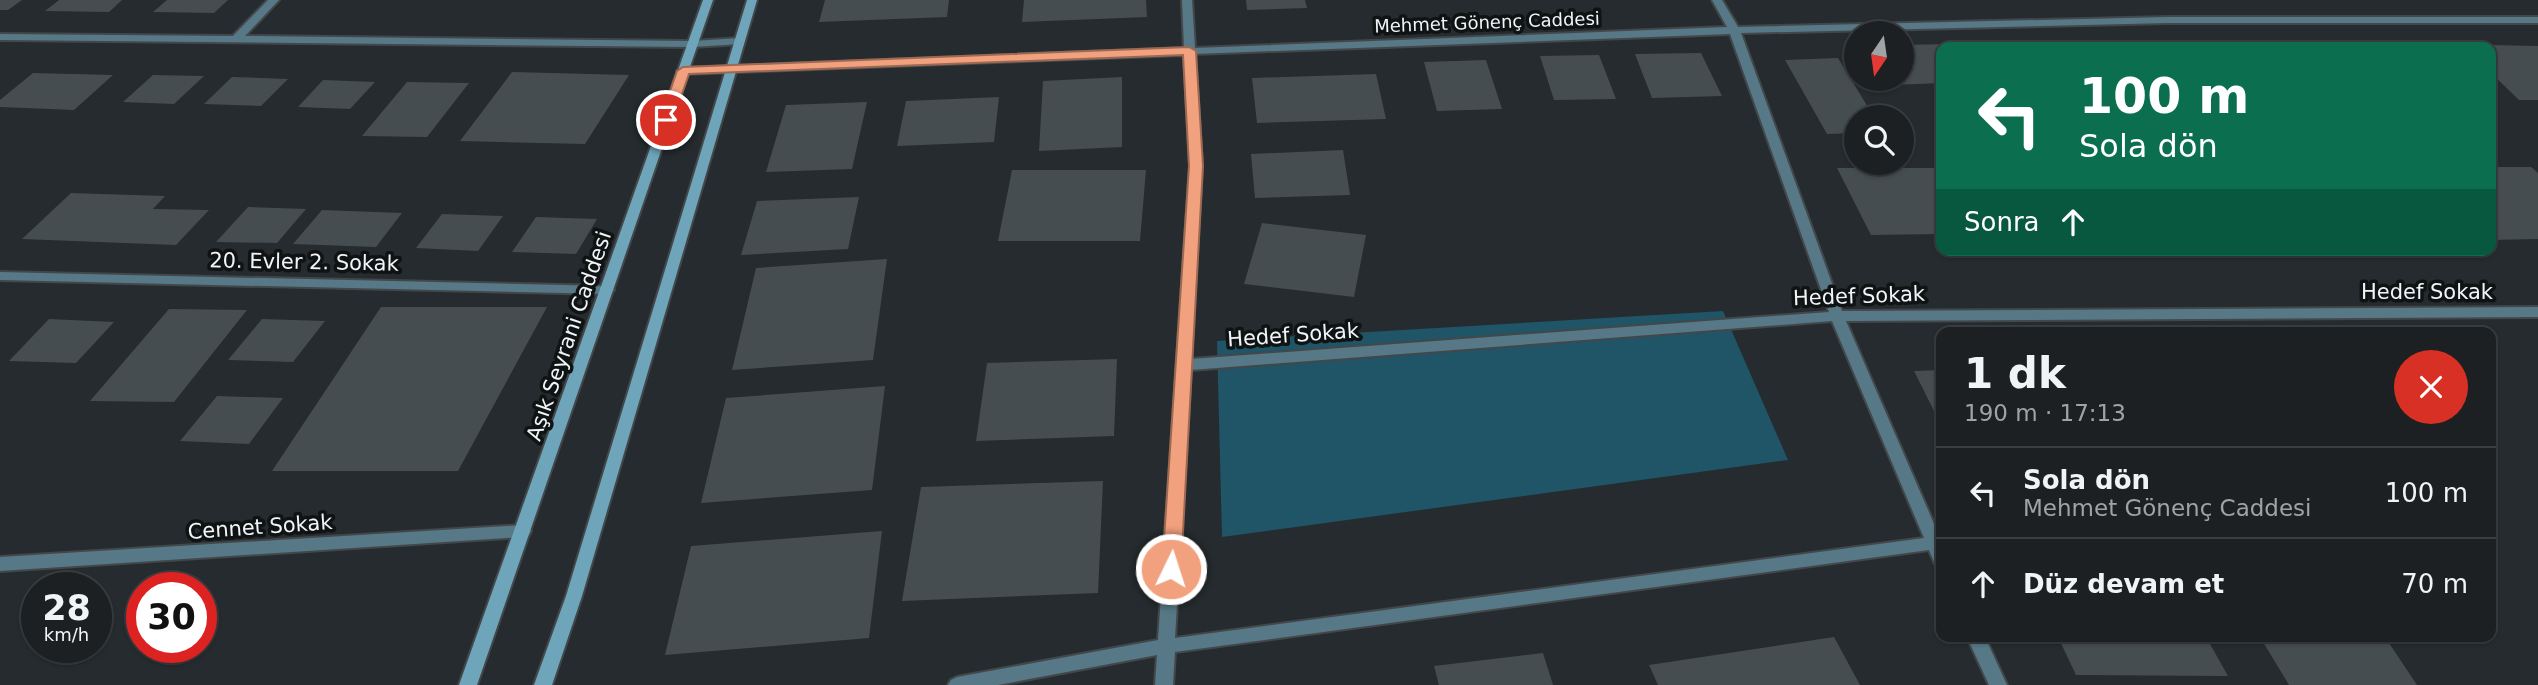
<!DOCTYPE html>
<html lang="tr">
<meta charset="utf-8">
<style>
body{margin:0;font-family:"DejaVu Sans",sans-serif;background:#25282a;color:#f1f3f6;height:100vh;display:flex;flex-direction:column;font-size:26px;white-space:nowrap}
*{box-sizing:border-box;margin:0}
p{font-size:23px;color:#a0a3a5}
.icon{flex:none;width:38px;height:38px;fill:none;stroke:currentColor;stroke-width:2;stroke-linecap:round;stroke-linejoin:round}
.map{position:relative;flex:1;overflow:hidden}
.sheet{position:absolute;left:1936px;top:327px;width:560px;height:315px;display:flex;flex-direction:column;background:#1c2022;border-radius:14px;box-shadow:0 2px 5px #0004,0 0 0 2px #3a3e40}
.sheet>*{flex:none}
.hud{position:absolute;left:1936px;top:42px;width:560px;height:214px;border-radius:14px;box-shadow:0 2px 5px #0004,0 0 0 2px #3a3e40;background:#0b6e4f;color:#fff;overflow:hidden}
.needle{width:46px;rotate:193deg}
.tools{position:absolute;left:1844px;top:21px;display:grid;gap:14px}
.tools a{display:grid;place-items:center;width:70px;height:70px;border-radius:50%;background:#1c2022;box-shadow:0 2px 5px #0004,0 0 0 2px #3a3e40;font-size:35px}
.speed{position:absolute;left:21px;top:572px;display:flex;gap:14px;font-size:35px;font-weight:700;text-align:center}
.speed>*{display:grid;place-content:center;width:91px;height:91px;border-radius:50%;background:#1c2022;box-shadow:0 2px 5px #0004,0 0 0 2px #3a3e40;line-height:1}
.speed small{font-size:18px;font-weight:400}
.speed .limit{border:10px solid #d22;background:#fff;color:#111}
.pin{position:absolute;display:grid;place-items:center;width:60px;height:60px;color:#fff;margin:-30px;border:4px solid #fff;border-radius:50%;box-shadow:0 2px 7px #0007}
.me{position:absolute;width:77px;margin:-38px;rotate:4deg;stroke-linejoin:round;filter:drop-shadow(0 0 5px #0008)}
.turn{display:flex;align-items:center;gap:24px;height:147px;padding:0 28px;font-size:32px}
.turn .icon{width:91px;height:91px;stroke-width:2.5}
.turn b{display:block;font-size:49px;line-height:60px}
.then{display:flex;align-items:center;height:66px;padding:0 28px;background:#0003;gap:14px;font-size:26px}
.round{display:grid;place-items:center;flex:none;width:74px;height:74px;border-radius:37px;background:#25282a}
.head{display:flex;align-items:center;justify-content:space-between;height:119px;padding:0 28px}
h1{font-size:42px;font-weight:800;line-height:52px}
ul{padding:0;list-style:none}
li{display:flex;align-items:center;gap:21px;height:91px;padding:0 28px;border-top:2px solid #3a3e40}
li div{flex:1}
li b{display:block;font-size:26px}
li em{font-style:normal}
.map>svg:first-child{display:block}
.green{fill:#1f5567}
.building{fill:#464d50}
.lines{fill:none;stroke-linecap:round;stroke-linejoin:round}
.minor-casing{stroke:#42474a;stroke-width:4}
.secondary-casing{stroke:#42474a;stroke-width:4}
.minor{fill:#577886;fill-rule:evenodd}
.secondary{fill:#6ea5ba;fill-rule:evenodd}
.route{fill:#f2a17e;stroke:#9d6952;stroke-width:2}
.labels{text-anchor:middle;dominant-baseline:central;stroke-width:7;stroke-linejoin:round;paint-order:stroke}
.far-street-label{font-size:18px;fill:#f1f5f7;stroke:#101314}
.street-label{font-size:21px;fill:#f1f5f7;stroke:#101314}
</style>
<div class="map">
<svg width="2538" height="685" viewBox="0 0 2538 685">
<rect width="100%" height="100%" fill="#252b2e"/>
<!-- green -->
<path class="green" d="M1723,311L1788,460L1222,537L1217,341Z"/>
<!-- building -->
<path class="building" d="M0,0H22L8,10H0Z
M59,0H122L109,12L45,11Z
M167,0H228L214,13L153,12Z
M825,0H949L947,17L819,22Z
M1024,0H1146L1147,17L1022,22Z
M1246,0H1305L1307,8L1247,10Z
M2180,41L2186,47H2112L2108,42Z
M2339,41L2412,43L2416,47H2344Z
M2078,42L2082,47H1998L1995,43Z
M2228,43H2300L2304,47H2232Z
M1948,44L1951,47H1941V83L1892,85L1888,79H1902V45Z
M2490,45L2538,46V100H2519L2490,72Z
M1701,53L1722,96L1652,98L1635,54Z
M1599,55L1616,99L1554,100L1540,56Z
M1838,58L1874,117H1857V133L1827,134L1785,60Z
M1486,60L1502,109L1437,111L1424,62Z
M512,72L629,75L585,144L460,141Z
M33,73L113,75L74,110L0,107V100Z
M1376,74L1386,119L1257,123L1252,78Z
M153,75L204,76L174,104L123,102Z
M232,77L288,79L261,106L204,104Z
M1122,77V147L1039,151L1043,81Z
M323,80L375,82L350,109L298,107Z
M407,82L469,83L427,137L362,136Z
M999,97L994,142L897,146L906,101Z
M867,102L852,169L766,172L786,105Z
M1343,150L1350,195L1255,198L1251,154Z
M2490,167H2531L2538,173V239L2490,240Z
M1837,168H1941V234L1871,235Z
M1012,170H1146L1140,241H998Z
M71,193L165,196L153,209L209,210L176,245L22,239Z
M859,197L848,249L741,255L757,201Z
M248,207L306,209L277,243L216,242Z
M322,210L402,213L376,247L293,244Z
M442,214L503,216L478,251L416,248Z
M536,217L597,219L576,254L512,252Z
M1262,223L1366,235L1354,297L1244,284Z
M887,259L873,360L732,370L756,268Z
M381,307H547L458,471H272Z
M169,309L247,310L174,402L90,401Z
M49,319L114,322L76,363L9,361Z
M262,319L325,321L293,362L228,360Z
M1117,359L1114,436L976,441L987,363Z
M1941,370V425L1914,371Z
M885,386L872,490L701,503L726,398Z
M217,396L283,398L249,444L180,441Z
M1103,481L1098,593L902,601L921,487Z
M882,531L869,638L665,655L691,546Z
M1834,637L1860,685H1658L1649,665Z
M2058,637H2206L2228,676L2076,675Z
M2260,637H2385L2417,685H2289Z
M1543,653L1553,685H1439L1434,666Z"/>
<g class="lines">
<!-- minor casing -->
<g class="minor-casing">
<path id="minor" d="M268,0H279L245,36L693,41L740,38L745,41L740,44L693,47L0,40V34L233,36Z
M1182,0H1192L1195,48L1727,27L1712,0H1722L1738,27L2168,17H2538V23H2168L1741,33L1842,311L2538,307V317L1846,321L1941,540V565L1935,564L1929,550L1175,652L1173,685H1155L1157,655L998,685H948L951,680L957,677L1158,640L1190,166L1184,55L683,74L677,71L683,68L1184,48ZM1730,34L1829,312L1191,359L1202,166L1195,54ZM1832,321L1924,538L1175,638L1191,370Z
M0,272L607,286L614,290L607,294L0,280Z
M523,525L529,527L531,531L529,535L523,537L0,571V557Z
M1967,637H1985L2007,685H1989Z"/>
</g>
<!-- secondary casing -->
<g class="secondary-casing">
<path id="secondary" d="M703,0H713L477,685H459Z
M747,0H757L582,596L552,685H534L566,596Z"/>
</g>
<!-- minor -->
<use href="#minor" class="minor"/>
<!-- secondary -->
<use href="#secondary" class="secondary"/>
</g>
<!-- route -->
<path class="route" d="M1189,47L1196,51L1203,166L1181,569L1178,574L1171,576L1165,574L1162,569L1189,166L1183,55L689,74L673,120L666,124L660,120L677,71L683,67Z"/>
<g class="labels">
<!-- far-street labels -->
<g class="far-street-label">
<text transform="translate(1487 22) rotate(-2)">Mehmet Gönenç Caddesi</text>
</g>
<!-- street labels -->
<g class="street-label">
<text transform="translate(304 262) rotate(1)">20. Evler 2. Sokak</text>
<text x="2427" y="292">Hedef Sokak</text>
<text transform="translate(1859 296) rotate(-2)">Hedef Sokak</text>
<text transform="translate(1293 335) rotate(-4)">Hedef Sokak</text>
<text transform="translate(569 336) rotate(-71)">Aşık Seyrani Caddesi</text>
<text transform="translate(260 527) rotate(-4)">Cennet Sokak</text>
</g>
</g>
</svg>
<div class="tools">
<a><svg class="needle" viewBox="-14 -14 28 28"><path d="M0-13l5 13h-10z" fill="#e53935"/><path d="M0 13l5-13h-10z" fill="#a0a3a5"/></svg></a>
<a><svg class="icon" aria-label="search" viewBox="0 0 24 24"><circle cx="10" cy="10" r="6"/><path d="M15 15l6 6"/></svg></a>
</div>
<div class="speed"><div>28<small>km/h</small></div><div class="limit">30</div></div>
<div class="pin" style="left:666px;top:120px;background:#d93025"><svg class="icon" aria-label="arrive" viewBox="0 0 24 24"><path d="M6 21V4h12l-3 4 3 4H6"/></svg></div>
<svg class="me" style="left:1171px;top:569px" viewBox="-20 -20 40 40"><circle r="17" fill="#f2a17e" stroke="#fff" stroke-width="3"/><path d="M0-11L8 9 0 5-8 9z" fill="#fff"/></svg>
<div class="hud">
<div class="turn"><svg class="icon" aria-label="left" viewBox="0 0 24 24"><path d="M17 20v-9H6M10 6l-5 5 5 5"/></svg><div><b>100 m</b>Sola dön</div></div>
<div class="then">Sonra<svg class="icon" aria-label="ahead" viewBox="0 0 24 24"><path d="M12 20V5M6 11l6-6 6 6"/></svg></div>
</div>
<section class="sheet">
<div class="head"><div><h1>1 dk</h1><p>190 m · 17:13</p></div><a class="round" style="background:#d93025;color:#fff"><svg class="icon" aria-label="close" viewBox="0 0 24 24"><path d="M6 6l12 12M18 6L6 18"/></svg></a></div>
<ul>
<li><svg class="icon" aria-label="left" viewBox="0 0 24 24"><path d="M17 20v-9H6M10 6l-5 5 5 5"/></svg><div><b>Sola dön</b><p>Mehmet Gönenç Caddesi</p></div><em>100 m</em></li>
<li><svg class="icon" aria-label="ahead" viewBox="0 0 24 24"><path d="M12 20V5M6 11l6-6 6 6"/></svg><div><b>Düz devam et</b></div><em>70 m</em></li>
</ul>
</section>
</div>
